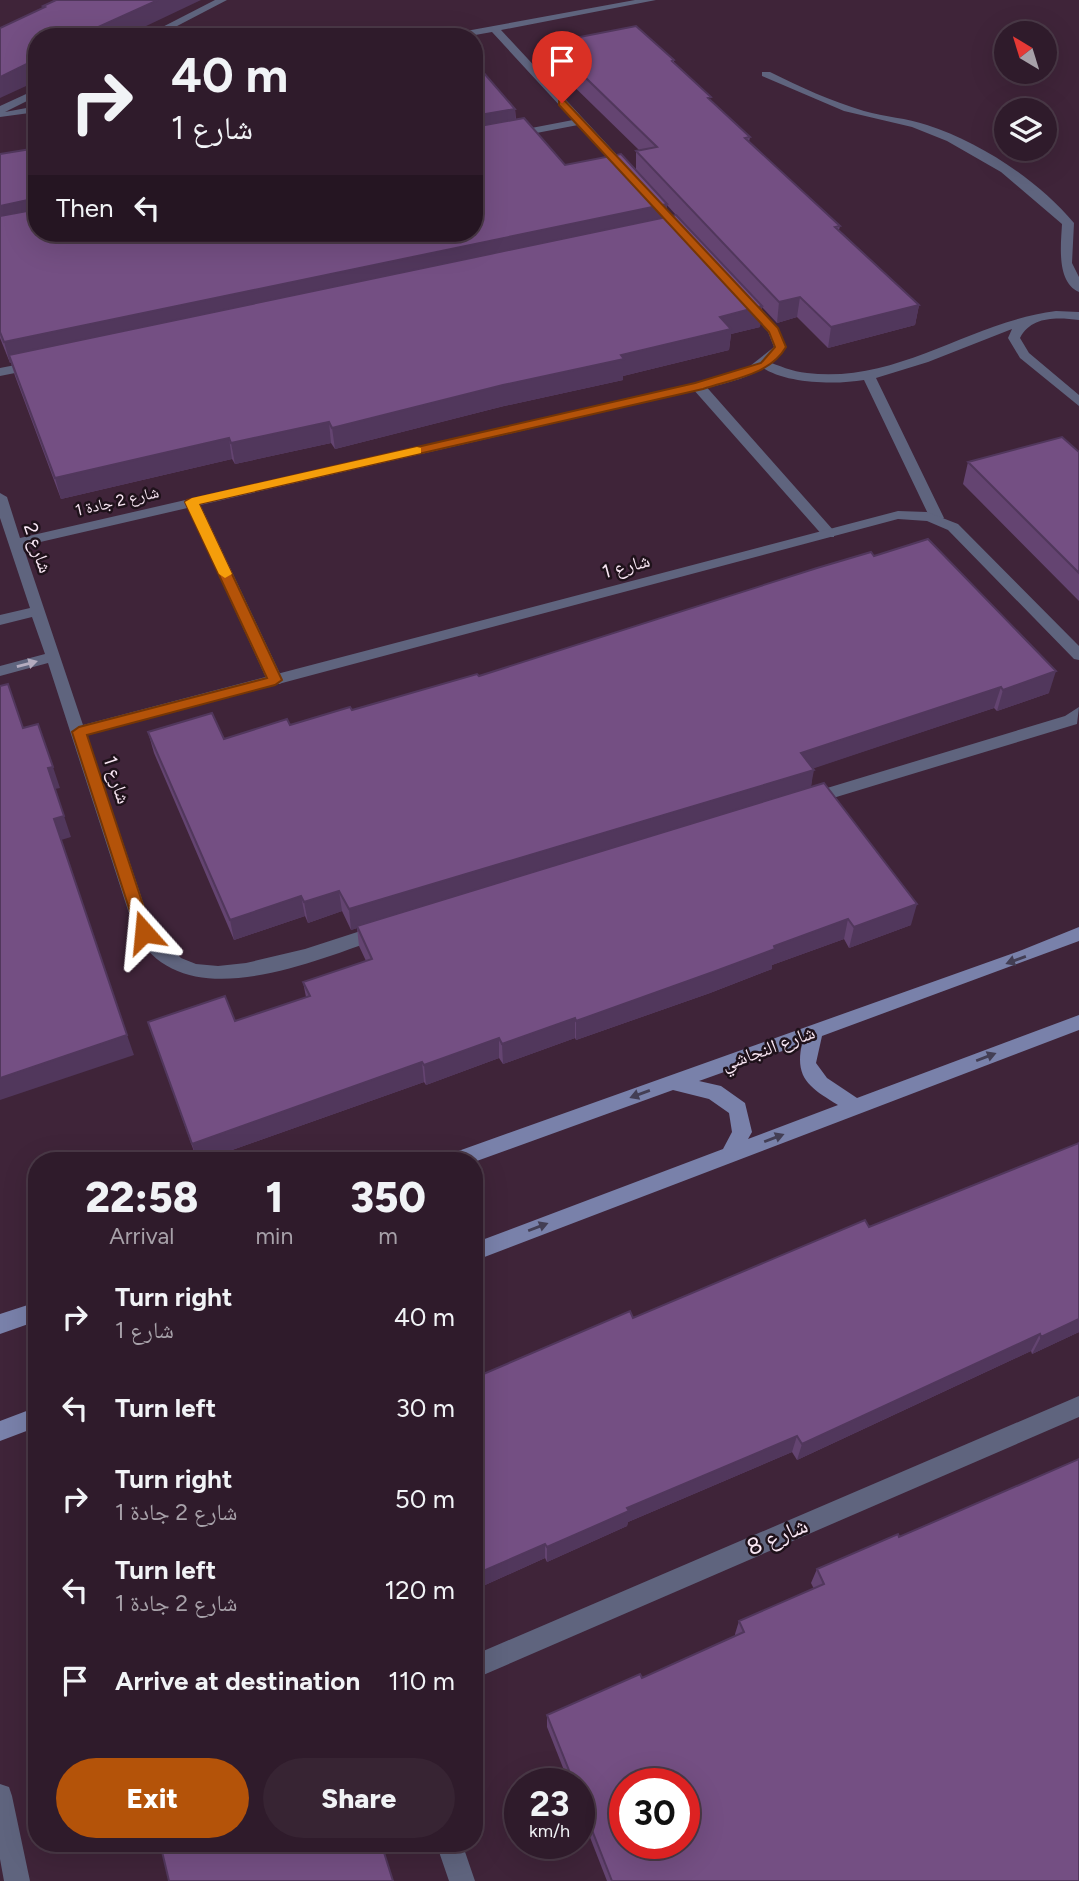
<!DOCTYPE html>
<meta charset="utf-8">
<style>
body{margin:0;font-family:Figtree,"Noto Naskh Arabic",sans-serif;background:#372433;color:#f1f3f6;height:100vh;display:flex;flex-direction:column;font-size:26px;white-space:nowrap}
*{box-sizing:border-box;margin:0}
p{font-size:23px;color:#a7a1a9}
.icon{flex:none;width:38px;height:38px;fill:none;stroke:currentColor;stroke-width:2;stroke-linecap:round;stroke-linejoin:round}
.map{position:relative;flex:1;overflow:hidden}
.side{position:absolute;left:28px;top:1152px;width:455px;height:700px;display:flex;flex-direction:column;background:#2f1b2b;border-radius:28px;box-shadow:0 7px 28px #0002,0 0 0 2px #4a3947}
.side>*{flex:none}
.banner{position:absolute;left:28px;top:28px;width:455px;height:214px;border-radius:28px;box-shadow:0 7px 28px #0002,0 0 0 2px #4a3947;background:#2f1b2b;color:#f1f3f6;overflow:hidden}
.needle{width:46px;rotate:322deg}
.controls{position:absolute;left:994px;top:21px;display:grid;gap:14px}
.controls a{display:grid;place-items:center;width:63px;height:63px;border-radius:50%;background:#2f1b2b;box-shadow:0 7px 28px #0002,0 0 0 2px #4a3947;font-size:35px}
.speed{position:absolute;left:504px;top:1768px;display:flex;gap:14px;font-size:35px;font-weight:700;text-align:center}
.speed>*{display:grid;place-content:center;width:91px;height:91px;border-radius:50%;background:#2f1b2b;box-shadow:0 7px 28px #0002,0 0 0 2px #4a3947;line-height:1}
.speed small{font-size:18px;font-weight:400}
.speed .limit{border:10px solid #d22;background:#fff;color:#111}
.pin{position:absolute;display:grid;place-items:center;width:60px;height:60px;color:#fff;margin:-72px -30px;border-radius:50% 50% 50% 0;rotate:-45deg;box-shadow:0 0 7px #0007}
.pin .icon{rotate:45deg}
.me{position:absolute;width:77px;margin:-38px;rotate:342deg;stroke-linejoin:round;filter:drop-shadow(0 0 5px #0008)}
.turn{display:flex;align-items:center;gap:24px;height:147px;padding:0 28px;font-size:32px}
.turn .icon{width:91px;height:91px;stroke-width:2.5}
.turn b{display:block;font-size:49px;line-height:60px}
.then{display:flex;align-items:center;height:66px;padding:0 28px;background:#0003;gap:14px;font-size:26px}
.eta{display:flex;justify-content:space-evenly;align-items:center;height:119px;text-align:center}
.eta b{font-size:42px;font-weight:800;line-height:49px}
.cta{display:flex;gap:14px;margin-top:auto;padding:14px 28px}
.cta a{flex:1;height:80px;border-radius:42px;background:#b45309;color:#fff;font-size:28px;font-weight:800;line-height:80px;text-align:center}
.cta a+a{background:#372433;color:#f1f3f6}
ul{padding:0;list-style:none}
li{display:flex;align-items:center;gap:21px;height:91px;padding:0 28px}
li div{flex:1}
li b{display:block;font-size:26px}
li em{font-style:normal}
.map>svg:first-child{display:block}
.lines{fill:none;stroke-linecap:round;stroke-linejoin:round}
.lane{fill:#5f647e;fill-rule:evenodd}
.street{fill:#5f647e;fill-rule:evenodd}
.secondary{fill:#7981aa;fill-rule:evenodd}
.wall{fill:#644471;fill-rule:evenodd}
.shaded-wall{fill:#51375c}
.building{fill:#744f83;stroke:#51375c;stroke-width:2;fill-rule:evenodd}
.oneway{fill:#b4acbf}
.oneway2{fill:#433e54}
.route{fill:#b45309;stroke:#753606;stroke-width:2}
.slow{fill:#f59e0b}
.labels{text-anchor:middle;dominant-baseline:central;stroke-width:5;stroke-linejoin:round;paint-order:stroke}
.far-street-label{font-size:16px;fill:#f9e7f4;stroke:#1f121b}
.street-label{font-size:19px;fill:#f9e7f4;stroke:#1f121b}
.near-street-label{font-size:23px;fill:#f9e7f4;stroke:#1f121b}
</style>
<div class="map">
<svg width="1079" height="1881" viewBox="0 0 1079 1881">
<rect width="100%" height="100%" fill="#3f2439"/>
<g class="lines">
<!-- lane -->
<path class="lane" d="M762,72H770C800,87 831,101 864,111C885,117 907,118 927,125C980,142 1038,180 1074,223L1072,263L1079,277V292C1056,282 1061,244 1062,224L1001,172L947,141L912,127L844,111L762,76Z
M1056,311L1079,312V320C1057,317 1031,316 1020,338L1029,353L1079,395V406L1020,358L1008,338L1012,329L928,362L876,378L944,518L937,522L930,518L864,380C835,385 782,384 759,365L765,361C779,365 792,372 807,373C898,384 969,322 1056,311Z
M698,382L703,383L834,531V537H824L693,389V383Z
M192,498L199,502L283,680L280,684H270L267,680L185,502Z"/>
<!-- street -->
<path class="street" d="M215,0H227L156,37H143Z
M635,0H656L501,30L631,170V174H623L578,125L474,145V139L573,120L492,32L464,37H442L444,35Z
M37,89V96L5,112L37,106V112L0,117V106Z
M747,296L751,297L778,328L786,347C766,376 730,382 698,390L23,546L83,725L898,511L927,512L958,524L1079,646V660L1074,659L948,530L927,521L898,519L87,735L152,929L181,958L196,964L218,966L246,963L305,949L379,925L385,927L388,932L385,937C314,960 183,1021 135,932L48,663L0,676V666L45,654L32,617L0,625V615L30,608L0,518V493L7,497L20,538L695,383L750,366L774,347L768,332L741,300Z
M36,361L40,362V368L0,376V368Z
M1079,707L1077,724L810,805L802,799L804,795L1065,716Z
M1079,1396V1417L474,1679V1655Z
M0,1784L9,1787L12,1796L30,1881H4L0,1859Z
M436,1843H462L475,1881H449Z"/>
<!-- secondary -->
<path class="secondary" d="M1079,927V941L822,1036L816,1063L827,1078L857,1098L1079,1015V1030L474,1261V1243L723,1149L732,1132L729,1113L709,1099L673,1090L474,1162L447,1160L450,1154L1022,950ZM802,1044C794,1079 811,1088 838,1105L748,1139L752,1132L745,1103L721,1086L699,1081Z
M37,1302V1321L0,1334V1314Z
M37,1407V1427L0,1441V1421Z"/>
</g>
<!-- wall -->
<path class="wall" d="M559,41L674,60V62L711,101L750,137L749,142L840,226L839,230L919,305L915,325L828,348L797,317L777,323L762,307L760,327L731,334L729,350L623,376V380L504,406L335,449L331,443L235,464L232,459L61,499L15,376L11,363H10L0,338V154L515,109L516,120L565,165L636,170V151L639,150L556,69V49H559ZM667,205L676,215L666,217Z
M1079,452V601L963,484L968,462Z
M874,556L1049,693L997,711L994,708L813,768L811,787L911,925L849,948L844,939L772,965V969L710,993L576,1040L575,1038L503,1064L499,1058L426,1085L424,1082L204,1160H197L148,1022L235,1021L306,997L303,982L366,961L359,946L357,928L351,930L342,911L308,923L305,916L234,940L154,753L148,732L224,739L290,725L352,710L479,676Z
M869,1227L1079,1332L1032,1354L1031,1351L797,1460L792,1452L628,1522L627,1526L547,1562L545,1558L474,1590L633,1318Z
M817,1569L1079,1881H607L579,1809V1783H569L547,1727V1715L642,1678L735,1636V1634L739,1621L814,1589L811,1583Z"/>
<!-- shaded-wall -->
<path class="shaded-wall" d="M158,0H201L123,37H83L98,27Z
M37,59V81L0,98V77Z
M515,109L516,128L474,136V116Z
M32,199L37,219L0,227V206Z
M667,204L666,224L9,355L11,363H10L4,342Z
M800,297L797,317L777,323L779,302Z
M919,305L915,325L828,348L831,327Z
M762,306L760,327L731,334L729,350L623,376V380L504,406L335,449L332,428L621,355L720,317Z
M329,422L331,443L235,464L231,443Z
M229,438L232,459L61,499L55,478Z
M1056,671L1049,693L997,711L1003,690Z
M1001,687L994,708L797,774L801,753Z
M53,767L60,788L55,789L48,768Z
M814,770L810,791L351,930L349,909Z
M64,816L71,837L61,840L54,819Z
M339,891L342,911L308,923L304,902Z
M301,896L305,916L234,940L230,920Z
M917,904L911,925L849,948L854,927Z
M848,919L844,939L772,965V969L710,993L576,1040V1021L774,946Z
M575,1018V1038L503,1064L502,1044Z
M127,1035L134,1055L0,1100V1078Z
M499,1038V1058L426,1085L424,1065Z
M422,1062L424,1082L204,1160H197L192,1144Z
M1079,1319V1332L1032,1354L1041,1337Z
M1040,1334L1031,1351L797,1460L802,1444Z
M797,1436L792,1452L628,1522L627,1526L547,1562V1547L627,1508Z
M545,1544V1558L474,1590V1575Z"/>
<!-- building -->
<path class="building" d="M56,0H158L98,27L101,28L83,37H37V59L0,77V28L45,7L43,6Z
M636,26L674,60L672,61L711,97L708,98L750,137L745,138L840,226L835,227L919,305L831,327L800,297L779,302L636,151L657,147L556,49L566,47L559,41Z
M474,65H477L515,109L474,116Z
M524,118L565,165L621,154L667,204L4,342L0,332V216L32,210L35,202L32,199L0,206V154L37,148V233H474V127Z
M676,215L762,306L720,317L731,329L621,355L624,359L503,385L332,428L329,422L231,443L229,438L55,478L9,355Z
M1062,437L1079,452V573L968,462Z
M928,539L1056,671L1003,690L1001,687L801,753L814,770L349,909L339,891L304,902L301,896L230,920L148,732L212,713L224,739L287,719L290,725L350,707L352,710L477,674L479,676L817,568L871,552L874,556Z
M8,684L23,728L38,724L53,767L48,768L64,816L54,819L127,1035L0,1078V686Z
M824,783L917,904L854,927L848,919L774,946L775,949L713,972L576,1021L575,1018L502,1044L499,1038L424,1065L422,1062L192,1144L148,1022L225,996L235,1021L310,996L303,982L372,959L357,926Z
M1079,1143V1319L1041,1337L1040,1334L802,1444L797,1436L627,1508L629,1511L547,1547L545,1544L474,1575V1378L630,1311L633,1318L865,1220L869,1227Z
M1079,1459V1881H612L579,1797V1783H574L547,1715L640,1674L642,1678L744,1632L739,1621L824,1584L817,1569L898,1534L899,1537ZM625,1783H684V1843H625Z
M160,1843H381L393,1881H169Z"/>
<!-- one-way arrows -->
<defs><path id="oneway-solid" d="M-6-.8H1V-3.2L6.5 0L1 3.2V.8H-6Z" transform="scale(1.75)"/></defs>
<use class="oneway" href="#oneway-solid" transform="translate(27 664) rotate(-15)"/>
<g class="oneway2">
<use href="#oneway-solid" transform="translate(1016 960) rotate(160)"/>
<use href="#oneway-solid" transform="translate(986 1057) rotate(-21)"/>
<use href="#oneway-solid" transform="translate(640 1094) rotate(160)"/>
<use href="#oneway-solid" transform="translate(774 1138) rotate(-21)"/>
<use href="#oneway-solid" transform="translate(538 1227) rotate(-21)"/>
</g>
<!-- route -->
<path class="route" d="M559,101H565L778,328L786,347C770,375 732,379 703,389L199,504L282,680L275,685L87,735L152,932L149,936H138L72,732L79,727L267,678L185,502L187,500L695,383L761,363L775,347L769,332L559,105Z"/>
<!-- slow -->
<path class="slow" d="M417,447L421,448V453L199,504L232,574L225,578L219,574L185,502L192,498Z"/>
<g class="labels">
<!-- far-street labels -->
<g class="far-street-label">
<text transform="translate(117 501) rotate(-13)">شارع 2 جادة 1</text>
</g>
<!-- street labels -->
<g class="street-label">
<text transform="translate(38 548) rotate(71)">شارع 2</text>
<text transform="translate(626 566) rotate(-15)">شارع 1</text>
<text transform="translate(117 780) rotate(72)">شارع 1</text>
<text transform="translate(768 1048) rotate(-20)">شارع النجاشي</text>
</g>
<!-- near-street labels -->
<g class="near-street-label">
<text transform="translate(777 1536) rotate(-23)">شارع 8</text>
</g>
</g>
</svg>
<div class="controls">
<a><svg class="needle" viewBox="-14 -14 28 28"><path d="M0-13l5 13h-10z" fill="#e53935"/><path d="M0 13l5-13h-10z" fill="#a7a1a9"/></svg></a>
<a><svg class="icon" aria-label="layers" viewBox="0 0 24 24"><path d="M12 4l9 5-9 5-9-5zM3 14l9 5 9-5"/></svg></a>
</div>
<div class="speed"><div>23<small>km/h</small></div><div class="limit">30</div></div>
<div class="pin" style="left:562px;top:103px;background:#d93025"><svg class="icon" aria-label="arrive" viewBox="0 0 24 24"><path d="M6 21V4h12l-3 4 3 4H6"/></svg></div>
<svg class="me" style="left:144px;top:932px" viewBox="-20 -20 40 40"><path d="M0-17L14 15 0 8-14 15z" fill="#b45309" stroke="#fff" stroke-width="4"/></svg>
<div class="banner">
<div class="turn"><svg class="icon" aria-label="right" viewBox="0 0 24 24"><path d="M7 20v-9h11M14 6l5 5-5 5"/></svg><div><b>40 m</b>شارع 1</div></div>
<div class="then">Then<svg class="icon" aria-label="left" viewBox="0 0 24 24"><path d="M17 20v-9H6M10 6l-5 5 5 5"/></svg></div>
</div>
<section class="side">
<div class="eta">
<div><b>22:58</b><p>Arrival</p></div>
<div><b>1</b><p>min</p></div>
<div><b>350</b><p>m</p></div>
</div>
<ul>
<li><svg class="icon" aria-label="right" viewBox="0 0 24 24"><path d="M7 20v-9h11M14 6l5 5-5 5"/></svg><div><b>Turn right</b><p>شارع 1</p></div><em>40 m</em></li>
<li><svg class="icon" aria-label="left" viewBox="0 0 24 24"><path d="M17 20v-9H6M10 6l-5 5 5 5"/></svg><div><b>Turn left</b></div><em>30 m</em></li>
<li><svg class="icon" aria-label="right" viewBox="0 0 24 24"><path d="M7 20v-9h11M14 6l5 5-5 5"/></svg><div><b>Turn right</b><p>شارع 2 جادة 1</p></div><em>50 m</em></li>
<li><svg class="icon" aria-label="left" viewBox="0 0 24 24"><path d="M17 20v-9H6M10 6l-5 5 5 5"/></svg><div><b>Turn left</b><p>شارع 2 جادة 1</p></div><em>120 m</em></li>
<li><svg class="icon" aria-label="arrive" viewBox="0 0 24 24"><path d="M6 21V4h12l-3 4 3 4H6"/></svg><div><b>Arrive at destination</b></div><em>110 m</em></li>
</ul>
<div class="cta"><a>Exit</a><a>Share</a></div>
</section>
</div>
